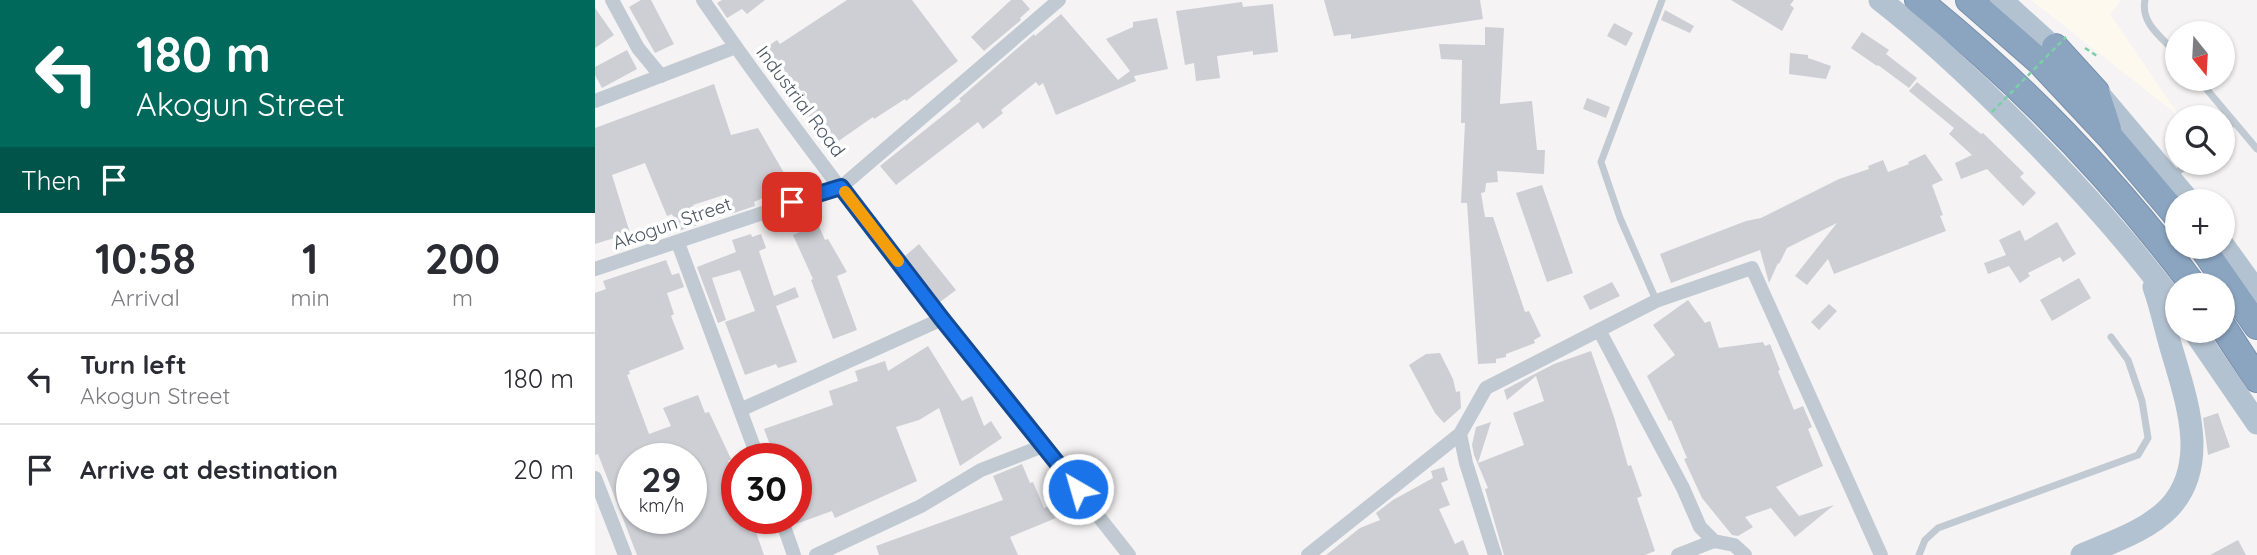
<!DOCTYPE html>
<meta charset="utf-8">
<style>
body{margin:0;font-family:Quicksand,sans-serif;background:#f7f7f7;color:#2b2b33;height:100vh;display:flex;flex-direction:column;font-size:26px;white-space:nowrap}
*{box-sizing:border-box;margin:0}
p{font-size:23px;color:#7c7c81}
.icon{flex:none;width:38px;height:38px;fill:none;stroke:currentColor;stroke-width:2;stroke-linecap:round;stroke-linejoin:round}
.map{position:relative;flex:1;overflow:hidden}
.sheet{display:flex;flex-direction:column;background:#fff;width:595px}
.sheet>*{flex:none}
.hud{background:#00695c;color:#fff;overflow:hidden}
.needle{width:46px;rotate:162deg}
.controls{position:absolute;left:1570px;top:21px;display:grid;gap:14px}
.controls a{display:grid;place-items:center;width:70px;height:70px;border-radius:50%;background:#fff;box-shadow:0 2px 5px #0004;font-size:35px}
.speed{position:absolute;left:21px;top:443px;display:flex;gap:14px;font-size:35px;font-weight:700;text-align:center}
.speed>*{display:grid;place-content:center;width:91px;height:91px;border-radius:50%;background:#fff;box-shadow:0 2px 5px #0004;line-height:1}
.speed small{font-size:18px;font-weight:400}
.speed .limit{border:10px solid #d22;background:#fff;color:#111}
.pin{position:absolute;display:grid;place-items:center;width:60px;height:60px;color:#fff;margin:-30px;border-radius:14px;box-shadow:0 4px 10px #0006}
.me{position:absolute;width:77px;margin:-38px;rotate:322deg;stroke-linejoin:round;filter:drop-shadow(0 0 5px #0008)}
.turn{display:flex;align-items:center;gap:24px;height:147px;padding:0 21px;font-size:32px}
.turn .icon{width:91px;height:91px;stroke-width:2.5}
.turn b{display:block;font-size:49px;line-height:60px}
.then{display:flex;align-items:center;height:66px;padding:0 21px;background:#0003;gap:14px;font-size:26px}
.eta{display:flex;justify-content:space-evenly;align-items:center;height:119px;text-align:center}
.eta b{font-size:42px;font-weight:700;line-height:49px}
ul{padding:0;list-style:none}
li{display:flex;align-items:center;gap:21px;height:91px;padding:0 21px;border-top:2px solid #e1e1e2}
li div{flex:1}
li b{display:block;font-size:26px}
li em{font-style:normal}
main{display:flex;flex:1;min-height:0}
.map>svg:first-child{display:block}
.commercial{fill:#fdf9ef}
.building{fill:#cdcfd5;fill-rule:evenodd}
.lines{fill:none;stroke-linecap:round;stroke-linejoin:round}
.highway-casing{stroke:#7690ad;stroke-width:28}
.path{stroke:#7ad0a6;stroke-width:2.5;stroke-dasharray:5 3.5;stroke-linecap:butt}
.lane{stroke:#c1cad2;stroke-width:7}
.street{stroke:#c1cad2;stroke-width:14}
.primary{stroke:#b3c2d1;stroke-width:23}
.highway{stroke:#8ba5c1;stroke-width:26}
.path-bridge{stroke:#7ad0a6;stroke-width:2.5;stroke-dasharray:5 3.5;stroke-linecap:butt}
.route-casing{stroke:#114b97;stroke-width:18}
.route{stroke:#1a73e8;stroke-width:12}
.slow{stroke:#f59e0b;stroke-width:12}
.labels{text-anchor:middle;dominant-baseline:central;stroke-width:7;stroke-linejoin:round;paint-order:stroke}
.street-label{font-size:19px;fill:#4a5661;stroke:#fff}
</style>
<main>
<section class="sheet">
<div class="hud">
<div class="turn"><svg class="icon" aria-label="left" viewBox="0 0 24 24"><path d="M17 20v-9H6M10 6l-5 5 5 5"/></svg><div><b>180 m</b>Akogun Street</div></div>
<div class="then">Then<svg class="icon" aria-label="arrive" viewBox="0 0 24 24"><path d="M6 21V4h12l-3 4 3 4H6"/></svg></div>
</div>
<div class="eta">
<div><b>10:58</b><p>Arrival</p></div>
<div><b>1</b><p>min</p></div>
<div><b>200</b><p>m</p></div>
</div>
<ul>
<li><svg class="icon" aria-label="left" viewBox="0 0 24 24"><path d="M17 20v-9H6M10 6l-5 5 5 5"/></svg><div><b>Turn left</b><p>Akogun Street</p></div><em>180 m</em></li>
<li><svg class="icon" aria-label="arrive" viewBox="0 0 24 24"><path d="M6 21V4h12l-3 4 3 4H6"/></svg><div><b>Arrive at destination</b></div><em>20 m</em></li>
</ul>
</section>
<div class="map">
<svg width="1662" height="555" viewBox="0 0 1662 555">
<rect width="100%" height="100%" fill="#f5f3f3"/>
<!-- commercial -->
<path class="commercial" d="M1436,0H1526L1515,14L1585,117Z"/>
<!-- building -->
<path class="building" d="M46,0H56L79,44L60,53L34,7Z
M127,0H170L152,14L147,9L132,18L122,3Z
M252,0H317L363,61L311,101L310,99L279,119L278,117L235,147L200,95L193,100L164,52L182,40L185,44Z
M416,0H427L435,9L425,18L426,20L389,51L376,37Z
M729,0H885L888,19L756,39V34L739,36Z
M1136,0H1199L1195,5L1199,8L1187,31Z
M647,2L648,7L678,4L683,52L658,55V51L622,56L625,78L601,81L599,63L590,65L581,11Z
M0,8L19,35L0,48Z
M1070,10L1099,26L1095,33L1066,20Z
M466,14L523,80L535,71L511,39L538,27V22L562,18L573,69L539,76L541,81L461,115L448,83L444,86L441,82L406,110L408,113L388,129L383,122L301,185L285,166L366,101L364,99L439,34L440,36Z
M1019,23L1038,33L1031,46L1012,36Z
M890,27L909,28L905,104L937,101L942,150H950L949,174L902,171L903,182L891,183L890,192L886,193L890,217H898L930,312L934,311L946,336L939,340L940,343L911,354V357L901,359V363L883,364L872,203H866L870,123H866L867,60L846,59L844,44L890,45Z
M1267,32L1294,50L1291,54L1322,78L1314,88L1283,65L1282,66L1256,48Z
M32,50L42,69L7,88L0,75V67Z
M1195,53L1213,55V58L1236,66L1231,79L1194,74Z
M1322,82L1386,134L1388,133L1429,173L1425,177L1441,193L1428,206L1392,169L1366,179L1360,163L1377,155L1354,134L1359,128L1314,91Z
M119,84L136,135L163,128L196,185L159,202L160,206L136,214L129,195L98,205L105,224L83,231L77,214L72,216L50,163L17,175L35,233L0,244V128Z
M992,98L1015,107L1011,118L988,109Z
M1330,154L1348,180L1337,185L1348,215L1345,216L1351,231L1239,274L1233,259L1212,285L1200,276L1242,223L1192,248L1184,264L1183,263L1174,283L1165,250L1076,283L1065,254L1151,221L1166,218L1244,179L1274,169L1273,166L1288,160L1293,172L1314,164L1313,162Z
M947,185L978,273L952,282L921,193Z
M1462,222L1481,254L1468,262L1465,257L1433,273L1435,276L1425,283L1414,266L1393,274L1389,263L1411,255L1404,240L1425,230L1430,241Z
M223,224L230,240L233,239L252,272L242,276L262,330L238,339L216,280L218,279L198,235Z
M156,234L157,237L166,234L171,248L164,251L179,296L200,287L204,297L181,306L202,362L183,368L181,364L150,375L130,322L160,311L145,270L117,278L131,320L123,323L102,267L141,252L137,240Z
M324,244L361,290L345,302L310,256Z
M71,260L77,275L84,273L89,287L72,293L79,314L76,316L89,349L34,371L35,374L32,375L54,434L76,426L68,408L103,395L110,413L114,412L136,459L133,461L142,484V518H156L169,555H42L3,454L0,455V293L11,289L8,281ZM37,458H96V518H37Z
M1484,278L1496,298L1457,321L1445,300Z
M1017,282L1025,296L995,310L988,296Z
M1093,300L1110,323L1115,321L1124,348L1168,342L1170,346L1175,344L1185,370L1183,371L1199,410L1208,406L1217,427L1213,429L1228,466L1181,487L1204,516L1239,505L1200,537L1176,508L1150,517L1158,527L1143,536L1137,535L1107,498L1089,459L1092,458L1076,420L1074,421L1052,376L1080,355L1058,325Z
M1234,304L1242,311L1224,330L1216,322Z
M333,346L367,401L377,396L389,426L396,421L407,438L365,466L344,408L324,420L301,427L322,481L240,518L237,511L201,524V458H180L169,429L238,405L234,391L263,381L260,371L290,361L293,371Z
M996,351L1019,417L1033,466L1036,465L1047,496L1042,498L1060,551L1050,555H909L890,489L893,488L879,455L877,445L881,427L896,422L883,463L929,445L918,413L949,401L941,376L912,400L909,390L959,364Z
M845,353L858,379L861,392L865,391L866,408L849,423L840,413L814,365L831,354Z
M1623,413L1635,447L1613,455L1608,418Z
M427,464L435,483L438,482L449,508L456,505L461,518L415,537L423,555H284L281,546L408,500L398,476Z
M849,467L853,480L846,483L855,505L844,509L860,544L868,540L874,555H731L765,528L785,520L781,513L798,500L838,478L836,471Z
M1643,540L1651,555H1615Z"/>
<g class="lines">
<!-- highway casing -->
<g class="highway-casing">
<path id="highway" d="M1323,0C1429,85 1517,177 1598,285
M1374,0L1445,62L1516,138L1582,216
M1460,47L1501,92L1513,129
M1607,247L1662,326
M1628,327L1662,379"/>
</g>
<!-- path -->
<path class="path" d="M1490,48L1502,56"/>
<!-- lane -->
<path class="lane" d="M1550,0C1545,24 1568,38 1582,54
M1603,79L1662,149
M1628,132L1639,122
M1578,176L1593,163
M1061,300L1025,218L1006,162L1067,0
M1324,555L1330,540L1343,528L1543,455L1553,438L1547,401L1533,360L1516,337"/>
<!-- street -->
<path class="street" d="M17,0L43,48L66,76
M108,0C241,192 390,372 534,555
M0,101L141,47
M83,243L163,458
M0,269L246,187L464,0
M1004,330L1088,488L1105,527L1119,541L1139,545L1150,555
M145,410L347,319
M0,478L30,555
M186,518L199,555
M221,555L326,506L386,470L448,446
M713,555L865,434
M900,555L871,463L865,434L891,388L1061,301L1157,268L1286,555
M1083,555L1119,541"/>
<!-- primary -->
<path class="primary" d="M1285,0C1333,37 1377,79 1420,122C1478,180 1533,240 1582,307
M1406,0L1471,59
M1501,91L1594,201
M1628,245L1662,292
M1599,331L1662,423
M1487,555C1517,542 1552,531 1575,507C1614,464 1592,402 1578,354C1571,332 1567,309 1559,287"/>
<!-- highway -->
<use href="#highway" class="highway"/>
<!-- path-bridge -->
<path class="path-bridge" d="M1397,112L1471,37"/>
</g>
<g class="lines">
<!-- route casing -->
<g class="route-casing">
<path id="route" d="M197,202L246,187L347,319L483,489"/>
</g>
<!-- route -->
<use href="#route" class="route"/>
<!-- slow -->
<path class="slow" d="M250,192L303,261"/>
</g>
<g class="labels">
<!-- street labels -->
<g class="street-label">
<text transform="translate(206 101) rotate(53)">Industrial Road</text>
<text transform="translate(77 223) rotate(-19)">Akogun Street</text>
</g>
</g>
</svg>
<div class="controls">
<a><svg class="needle" viewBox="-14 -14 28 28"><path d="M0-13l5 13h-10z" fill="#e53935"/><path d="M0 13l5-13h-10z" fill="#7c7c81"/></svg></a>
<a><svg class="icon" aria-label="search" viewBox="0 0 24 24"><circle cx="10" cy="10" r="6"/><path d="M15 15l6 6"/></svg></a>
<a>+</a>
<a>−</a>
</div>
<div class="speed"><div>29<small>km/h</small></div><div class="limit">30</div></div>
<div class="pin" style="left:197px;top:202px;background:#d93025"><svg class="icon" aria-label="arrive" viewBox="0 0 24 24"><path d="M6 21V4h12l-3 4 3 4H6"/></svg></div>
<svg class="me" style="left:483px;top:489px" viewBox="-20 -20 40 40"><circle r="17" fill="#1a73e8" stroke="#fff" stroke-width="3"/><path d="M0-11L8 9 0 5-8 9z" fill="#fff"/></svg>
</div>
</main>
